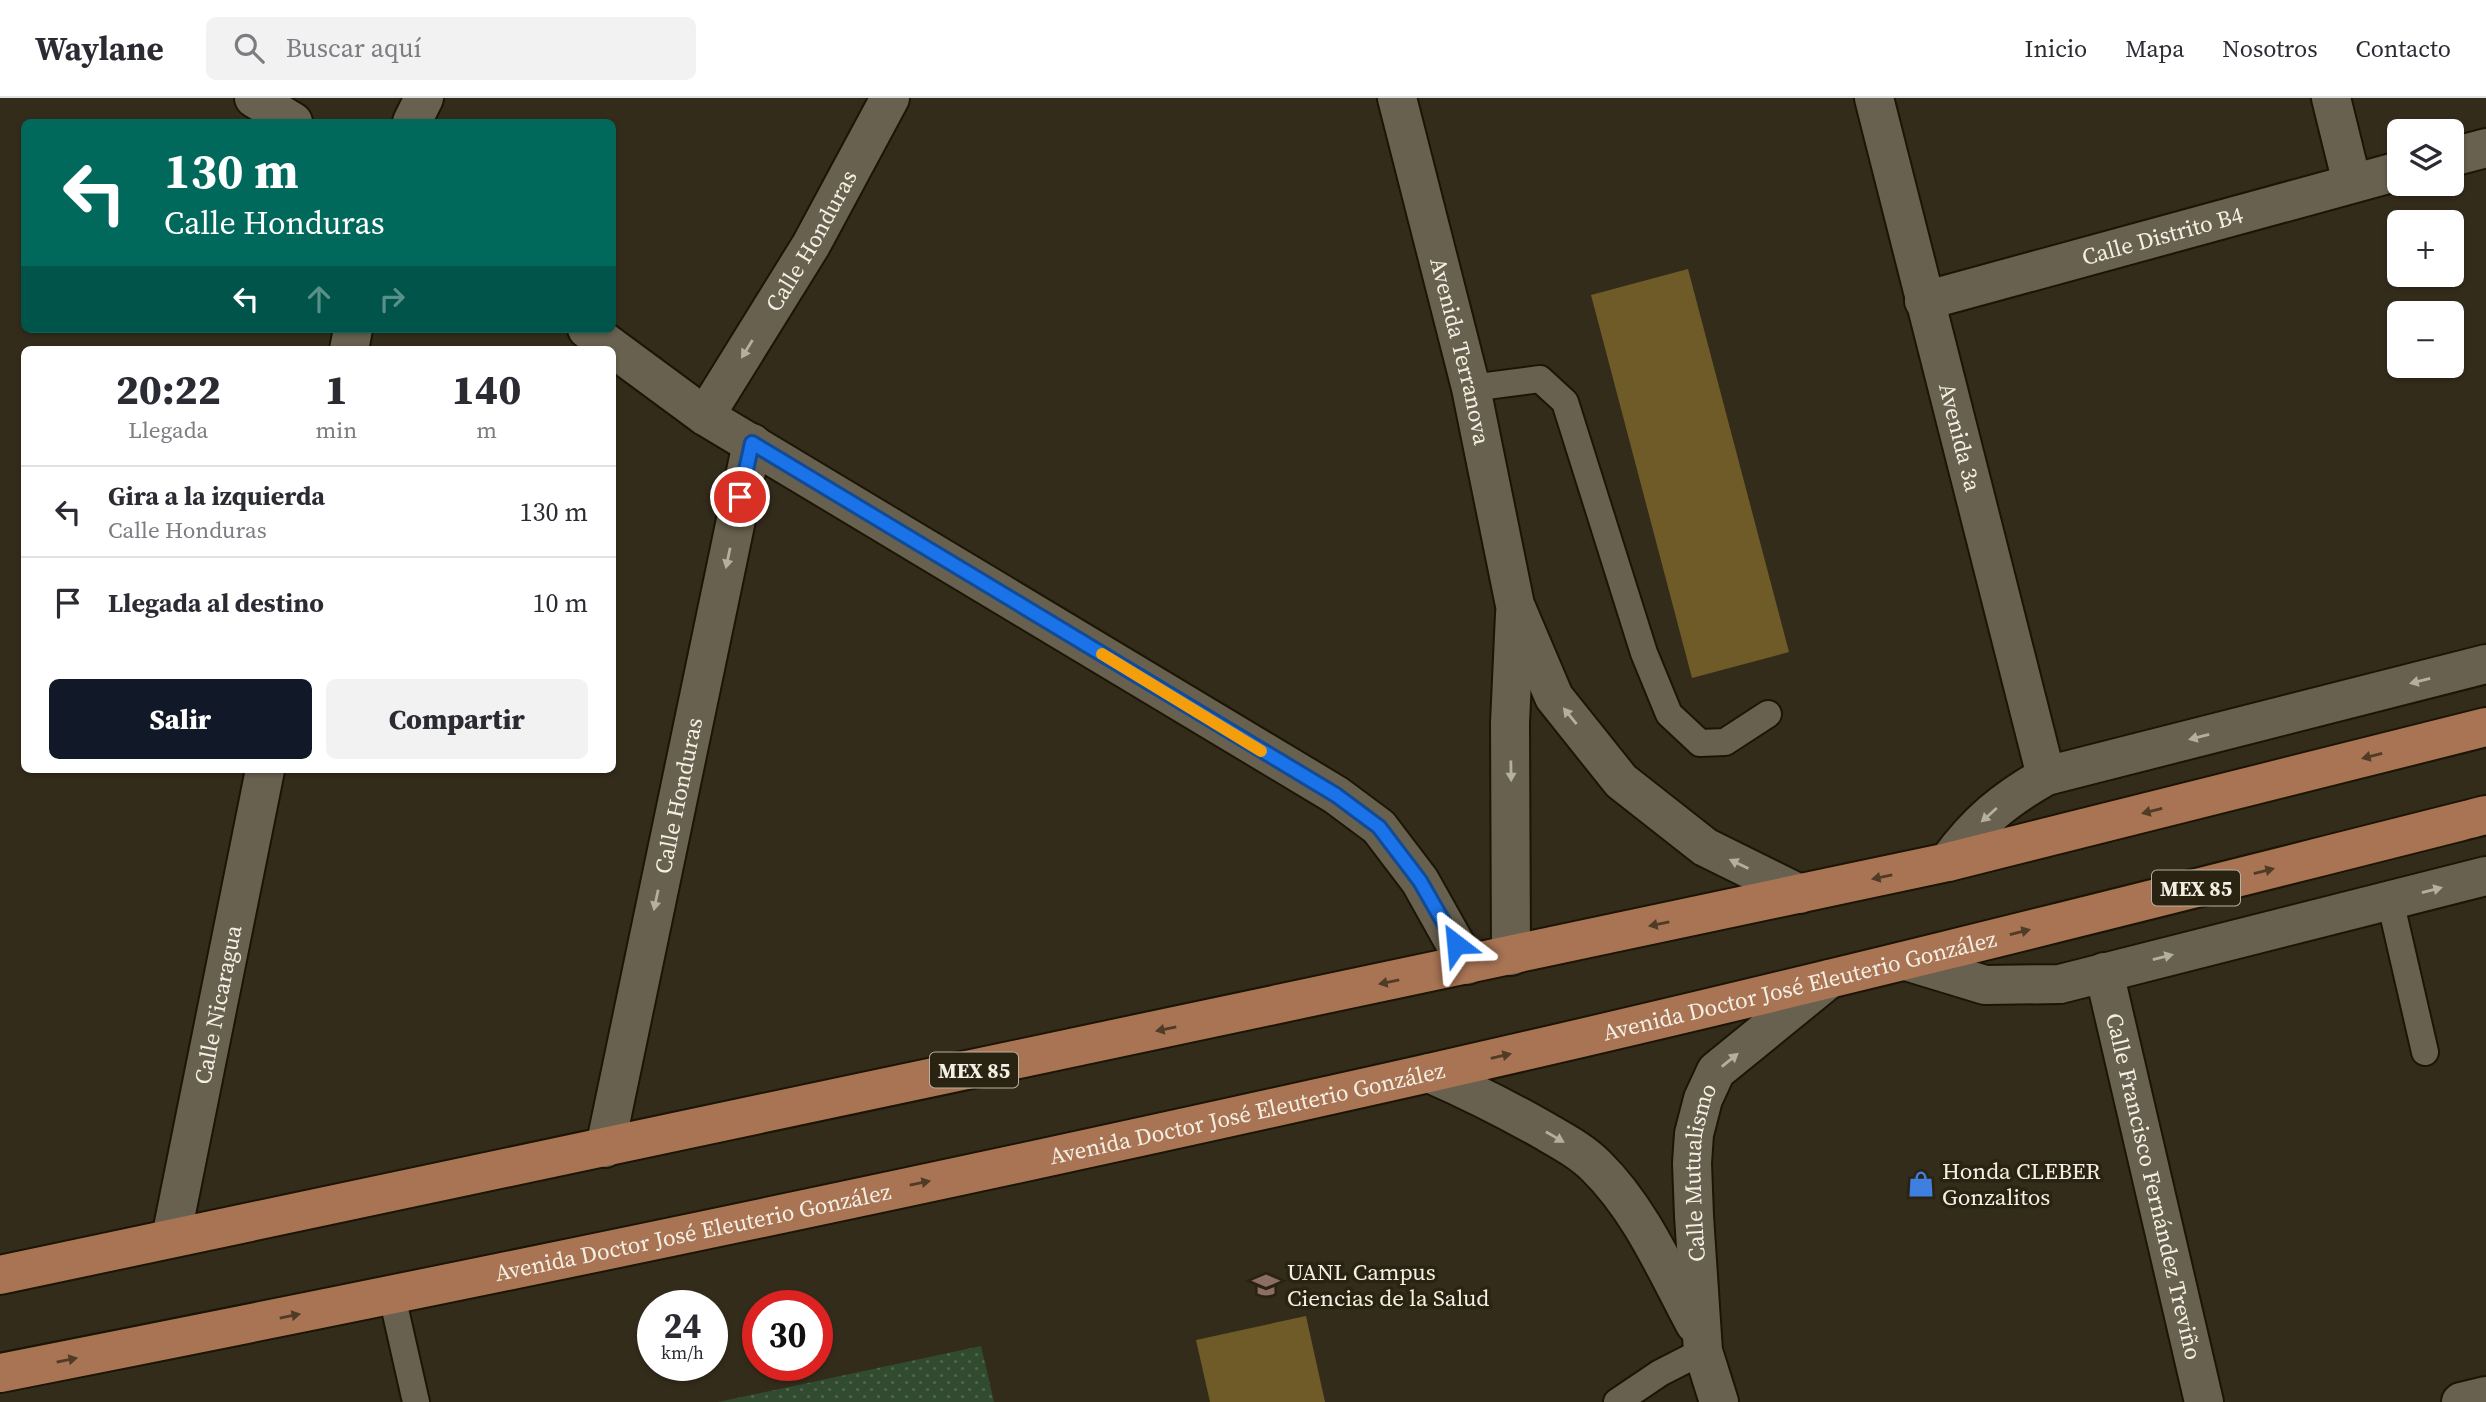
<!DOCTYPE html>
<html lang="es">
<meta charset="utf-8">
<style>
body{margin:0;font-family:"Source Serif 4",serif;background:#f2f2f3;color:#2b2b33;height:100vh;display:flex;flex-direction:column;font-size:26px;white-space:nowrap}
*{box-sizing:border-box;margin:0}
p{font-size:23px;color:#7c7c81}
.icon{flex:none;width:38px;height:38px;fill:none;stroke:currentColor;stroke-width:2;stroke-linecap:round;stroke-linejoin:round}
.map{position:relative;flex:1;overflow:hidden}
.panel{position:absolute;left:21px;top:248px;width:595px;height:427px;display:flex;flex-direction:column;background:#fff;border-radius:10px;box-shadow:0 2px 5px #0004}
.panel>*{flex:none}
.hud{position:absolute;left:21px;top:21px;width:595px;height:214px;border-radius:10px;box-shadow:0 2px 5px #0004;background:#00695c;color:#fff;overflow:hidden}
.tools{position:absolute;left:2387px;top:21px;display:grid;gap:14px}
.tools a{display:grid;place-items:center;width:77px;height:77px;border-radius:10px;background:#fff;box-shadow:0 2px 5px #0004;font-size:35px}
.speed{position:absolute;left:637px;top:1192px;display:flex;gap:14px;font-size:35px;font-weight:700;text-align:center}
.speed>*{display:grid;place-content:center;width:91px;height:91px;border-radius:50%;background:#fff;box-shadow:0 2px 5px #0004;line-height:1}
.speed small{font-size:18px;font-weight:400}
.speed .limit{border:10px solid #d22;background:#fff;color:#111}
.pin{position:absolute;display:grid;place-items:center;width:60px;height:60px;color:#fff;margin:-30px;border:4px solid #fff;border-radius:50%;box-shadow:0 2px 7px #0007}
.me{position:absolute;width:77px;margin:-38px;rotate:331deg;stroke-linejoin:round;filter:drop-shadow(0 0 5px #0008)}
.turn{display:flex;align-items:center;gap:24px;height:147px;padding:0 28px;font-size:32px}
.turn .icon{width:91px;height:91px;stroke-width:2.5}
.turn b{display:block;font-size:49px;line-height:60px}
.lanes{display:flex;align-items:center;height:66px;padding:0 28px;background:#0003;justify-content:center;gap:35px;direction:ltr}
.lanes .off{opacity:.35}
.eta{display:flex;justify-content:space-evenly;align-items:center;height:119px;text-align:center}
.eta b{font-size:42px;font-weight:800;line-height:49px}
.button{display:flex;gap:14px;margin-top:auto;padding:14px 28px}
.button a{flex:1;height:80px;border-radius:10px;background:#111827;color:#fff;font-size:28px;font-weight:800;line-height:80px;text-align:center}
.button a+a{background:#f2f2f3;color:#2b2b33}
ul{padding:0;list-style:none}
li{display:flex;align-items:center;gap:21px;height:91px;padding:0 28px;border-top:2px solid #e1e1e2}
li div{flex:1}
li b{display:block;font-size:26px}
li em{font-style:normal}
header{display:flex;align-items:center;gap:42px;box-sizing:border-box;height:98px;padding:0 35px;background:#fff;border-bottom:2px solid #e1e1e2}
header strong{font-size:33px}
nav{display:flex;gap:38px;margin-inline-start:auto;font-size:24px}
.search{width:490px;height:63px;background:#f2f2f3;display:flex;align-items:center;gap:18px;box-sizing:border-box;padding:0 24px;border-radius:10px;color:#7c7c81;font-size:26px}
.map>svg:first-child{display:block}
.grass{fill:url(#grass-dots)}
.building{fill:#6f5b28}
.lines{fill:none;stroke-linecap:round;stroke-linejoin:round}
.service-casing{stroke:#1b1505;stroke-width:30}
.minor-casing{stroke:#1b1505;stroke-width:42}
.tertiary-casing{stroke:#1b1505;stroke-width:42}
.trunk-casing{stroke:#1b1505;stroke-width:42}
.service{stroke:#69614f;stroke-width:26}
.minor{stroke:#69614f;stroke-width:38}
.tertiary{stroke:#69614f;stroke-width:38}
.trunk{stroke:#a87454;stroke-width:38}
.oneway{fill:#b5afa1}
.oneway2{fill:#503b26}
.route-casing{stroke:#114b97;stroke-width:18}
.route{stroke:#1a73e8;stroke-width:12}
.slow{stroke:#f59e0b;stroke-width:12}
.labels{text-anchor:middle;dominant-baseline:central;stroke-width:7;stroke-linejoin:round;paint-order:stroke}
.shield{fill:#2a2312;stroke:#b7b2a5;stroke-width:2}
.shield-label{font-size:21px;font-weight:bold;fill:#f4efe4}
.street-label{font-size:23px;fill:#f4efe4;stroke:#2a2312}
.poi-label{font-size:23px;fill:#f4efe4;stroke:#2a2312;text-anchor:start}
</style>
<header>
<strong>Waylane</strong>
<div class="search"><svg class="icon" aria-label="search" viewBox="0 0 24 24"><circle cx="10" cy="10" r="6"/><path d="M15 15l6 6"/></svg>Buscar aquí</div>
<nav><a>Inicio</a><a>Mapa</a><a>Nosotros</a><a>Contacto</a></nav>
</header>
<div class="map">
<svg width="2486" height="1304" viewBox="0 0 2486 1304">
<defs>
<pattern id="grass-dots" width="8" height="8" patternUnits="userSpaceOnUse" patternTransform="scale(1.75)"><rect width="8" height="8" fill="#314b30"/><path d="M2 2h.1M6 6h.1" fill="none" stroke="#4f654e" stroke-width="1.8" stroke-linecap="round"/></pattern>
</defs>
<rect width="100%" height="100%" fill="#342c1b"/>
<!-- grass -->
<path class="grass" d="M981,1248L994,1304H718Z"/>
<!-- building -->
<path class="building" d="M1688,171L1789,554L1692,580L1591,197Z
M1306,1218L1325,1304H1210L1196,1242Z"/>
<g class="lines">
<!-- service casing -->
<g class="service-casing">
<path id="service" d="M1471,290L1540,281L1565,304L1644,555L1669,616L1700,645L1725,644L1768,616
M2390,802L2425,954
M392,1198L416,1304
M1617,1304L1660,1275L1703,1253"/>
</g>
<!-- minor casing -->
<g class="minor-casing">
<g id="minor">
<path d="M254,0L293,24"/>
<path id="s1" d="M1874,0L2046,678"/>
<path d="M2331,0L2352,85"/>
<path d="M412,24L424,0"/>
<path d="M2452,59L2486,50"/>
<path id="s2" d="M1924,203L2399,73"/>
<path d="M587,231L705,318L1336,697L1379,729L1420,783L1467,867"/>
<path d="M349,252L353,231"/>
<path id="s3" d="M705,318L811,147L890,0"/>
<path id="s4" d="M2104,874L2204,1304"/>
<path d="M1429,975C1468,992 1506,1011 1543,1032C1562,1043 1581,1053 1596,1068C1640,1111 1666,1172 1695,1226"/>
<path id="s5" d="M605,1050L752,345"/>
<path id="s6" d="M171,1140L265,672"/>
<path id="s7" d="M1719,1304L1703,1253L1694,1118L1692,1065L1694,1036L1703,1001L1716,973L1829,881"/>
<path d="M2461,1304L2486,1298"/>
</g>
</g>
<!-- tertiary casing -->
<g class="tertiary-casing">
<g id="tertiary">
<path id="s8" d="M1397,0L1471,290L1515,507L1554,599L1621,683L1705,749L1800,796"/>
<path d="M1948,764C1977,724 2004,702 2046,678L2486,566"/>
<path d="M1511,858L1510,625L1515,516"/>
<path d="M1906,863L1985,887L2060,886L2486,778"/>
</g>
</g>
<!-- trunk casing -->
<g class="trunk-casing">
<g id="trunk">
<path d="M0,1177L1948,764L2486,629"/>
<path id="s9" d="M0,1275C477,1181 954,1082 1429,975C1783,895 2134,806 2486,717"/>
</g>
</g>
<!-- service -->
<use href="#service" class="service"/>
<!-- minor -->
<use href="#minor" class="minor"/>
<!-- tertiary -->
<use href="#tertiary" class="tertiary"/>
<!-- trunk -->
<use href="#trunk" class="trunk"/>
</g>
<!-- one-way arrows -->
<defs><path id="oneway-solid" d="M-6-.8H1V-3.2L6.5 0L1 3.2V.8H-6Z" transform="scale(1.75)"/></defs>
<g class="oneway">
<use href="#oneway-solid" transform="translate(747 251) rotate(122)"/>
<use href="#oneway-solid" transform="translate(728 460) rotate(102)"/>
<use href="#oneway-solid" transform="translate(2420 583) rotate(166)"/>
<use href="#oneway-solid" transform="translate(1570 618) rotate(-129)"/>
<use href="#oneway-solid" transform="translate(2199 639) rotate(166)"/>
<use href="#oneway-solid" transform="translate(1511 673) rotate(89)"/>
<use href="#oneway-solid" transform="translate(1989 717) rotate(138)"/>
<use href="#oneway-solid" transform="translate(1739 766) rotate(-154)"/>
<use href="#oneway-solid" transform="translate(2432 792) rotate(-14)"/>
<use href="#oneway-solid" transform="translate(656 802) rotate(102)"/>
<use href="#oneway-solid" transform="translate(2163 859) rotate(-14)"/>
<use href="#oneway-solid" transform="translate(1730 962) rotate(-39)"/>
<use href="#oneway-solid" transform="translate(1555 1039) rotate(30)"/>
</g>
<g class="oneway2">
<use href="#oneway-solid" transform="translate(2372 658) rotate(166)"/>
<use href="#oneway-solid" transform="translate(2152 713) rotate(166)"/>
<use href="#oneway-solid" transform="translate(2264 773) rotate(-14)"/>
<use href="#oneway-solid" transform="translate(1882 779) rotate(168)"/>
<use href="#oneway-solid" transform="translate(1659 826) rotate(168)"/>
<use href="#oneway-solid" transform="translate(2020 834) rotate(-14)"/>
<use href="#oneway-solid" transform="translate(1389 884) rotate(168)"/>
<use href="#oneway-solid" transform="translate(1166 931) rotate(168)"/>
<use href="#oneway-solid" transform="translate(1501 958) rotate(-13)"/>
<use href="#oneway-solid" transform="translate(920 1085) rotate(-12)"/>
<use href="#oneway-solid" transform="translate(290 1218) rotate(-11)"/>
<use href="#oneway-solid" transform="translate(67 1262) rotate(-11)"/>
</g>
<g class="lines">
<!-- route casing -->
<g class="route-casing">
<path id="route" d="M740,399L752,345L1336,697L1379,729L1420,783L1456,846"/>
</g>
<!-- route -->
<use href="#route" class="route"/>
<!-- slow -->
<path class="slow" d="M1102,556L1261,653"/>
</g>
<!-- icons -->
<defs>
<g id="shop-bare" transform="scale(2.1)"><path d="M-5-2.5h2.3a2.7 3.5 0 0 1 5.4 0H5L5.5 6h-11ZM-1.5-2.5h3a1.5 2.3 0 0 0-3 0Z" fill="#3f7fe0" stroke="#2a2312" stroke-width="2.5" paint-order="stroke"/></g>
<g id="university-bare" transform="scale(2.1)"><path d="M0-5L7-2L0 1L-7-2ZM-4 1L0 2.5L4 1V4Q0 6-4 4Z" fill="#8d6e63" stroke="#2a2312" stroke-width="2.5" paint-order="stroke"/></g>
</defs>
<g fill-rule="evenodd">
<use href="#shop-bare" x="1921" y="1086"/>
<use href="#university-bare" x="1266" y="1187"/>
</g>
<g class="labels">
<!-- shield labels -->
<g class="shield">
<rect x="2152" y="772.5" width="88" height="35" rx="5"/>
<rect x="930" y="954.5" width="88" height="35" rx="5"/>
</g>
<g class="shield-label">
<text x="2196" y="790">MEX 85</text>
<text x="974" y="972">MEX 85</text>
</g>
<!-- street labels -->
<g class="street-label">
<text stroke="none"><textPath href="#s2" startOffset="247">Calle Distrito B4</textPath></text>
<text stroke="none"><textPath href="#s3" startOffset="205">Calle Honduras</textPath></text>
<text stroke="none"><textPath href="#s8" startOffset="261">Avenida Terranova</textPath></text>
<text stroke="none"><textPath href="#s1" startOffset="350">Avenida 3a</textPath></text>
<text stroke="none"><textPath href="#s5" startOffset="360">Calle Honduras</textPath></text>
<text stroke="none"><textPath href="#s9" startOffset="1841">Avenida Doctor José Eleuterio González</textPath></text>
<text stroke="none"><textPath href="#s6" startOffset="238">Calle Nicaragua</textPath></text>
<text stroke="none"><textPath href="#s9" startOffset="1274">Avenida Doctor José Eleuterio González</textPath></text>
<text stroke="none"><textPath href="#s7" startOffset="233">Calle Mutualismo</textPath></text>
<text stroke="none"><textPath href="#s4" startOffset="220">Calle Francisco Fernández Treviño</textPath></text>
<text stroke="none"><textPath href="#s9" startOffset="707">Avenida Doctor José Eleuterio González</textPath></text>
</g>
<!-- poi labels -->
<g class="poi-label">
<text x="1942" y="1073">Honda CLEBER<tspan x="1942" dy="26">Gonzalitos</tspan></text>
<text x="1287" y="1174">UANL Campus<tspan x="1287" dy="26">Ciencias de la Salud</tspan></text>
</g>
</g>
</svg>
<div class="tools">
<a><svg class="icon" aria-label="layers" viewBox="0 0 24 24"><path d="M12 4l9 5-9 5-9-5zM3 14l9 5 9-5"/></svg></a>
<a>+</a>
<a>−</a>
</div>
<div class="speed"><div>24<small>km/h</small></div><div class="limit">30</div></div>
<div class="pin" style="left:740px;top:399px;background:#d93025"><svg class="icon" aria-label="arrive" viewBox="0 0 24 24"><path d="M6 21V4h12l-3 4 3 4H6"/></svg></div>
<svg class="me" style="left:1456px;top:846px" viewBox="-20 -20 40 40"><path d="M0-17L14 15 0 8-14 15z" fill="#1a73e8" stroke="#fff" stroke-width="4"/></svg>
<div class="hud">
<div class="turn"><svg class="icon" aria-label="left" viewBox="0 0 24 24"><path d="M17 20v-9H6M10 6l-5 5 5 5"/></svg><div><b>130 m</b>Calle Honduras</div></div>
<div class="lanes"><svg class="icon" aria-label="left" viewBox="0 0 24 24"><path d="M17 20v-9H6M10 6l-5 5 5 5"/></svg><svg class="icon off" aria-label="ahead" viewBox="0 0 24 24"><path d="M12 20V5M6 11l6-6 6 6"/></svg><svg class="icon off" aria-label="right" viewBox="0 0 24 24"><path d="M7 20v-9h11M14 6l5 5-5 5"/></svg></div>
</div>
<section class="panel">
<div class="eta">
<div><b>20:22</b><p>Llegada</p></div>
<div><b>1</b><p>min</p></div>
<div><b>140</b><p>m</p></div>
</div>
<ul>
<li><svg class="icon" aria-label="left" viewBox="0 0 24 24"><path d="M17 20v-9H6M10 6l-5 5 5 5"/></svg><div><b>Gira a la izquierda</b><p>Calle Honduras</p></div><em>130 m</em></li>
<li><svg class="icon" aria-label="arrive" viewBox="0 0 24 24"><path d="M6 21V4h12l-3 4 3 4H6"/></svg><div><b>Llegada al destino</b></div><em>10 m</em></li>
</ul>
<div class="button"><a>Salir</a><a>Compartir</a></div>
</section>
</div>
